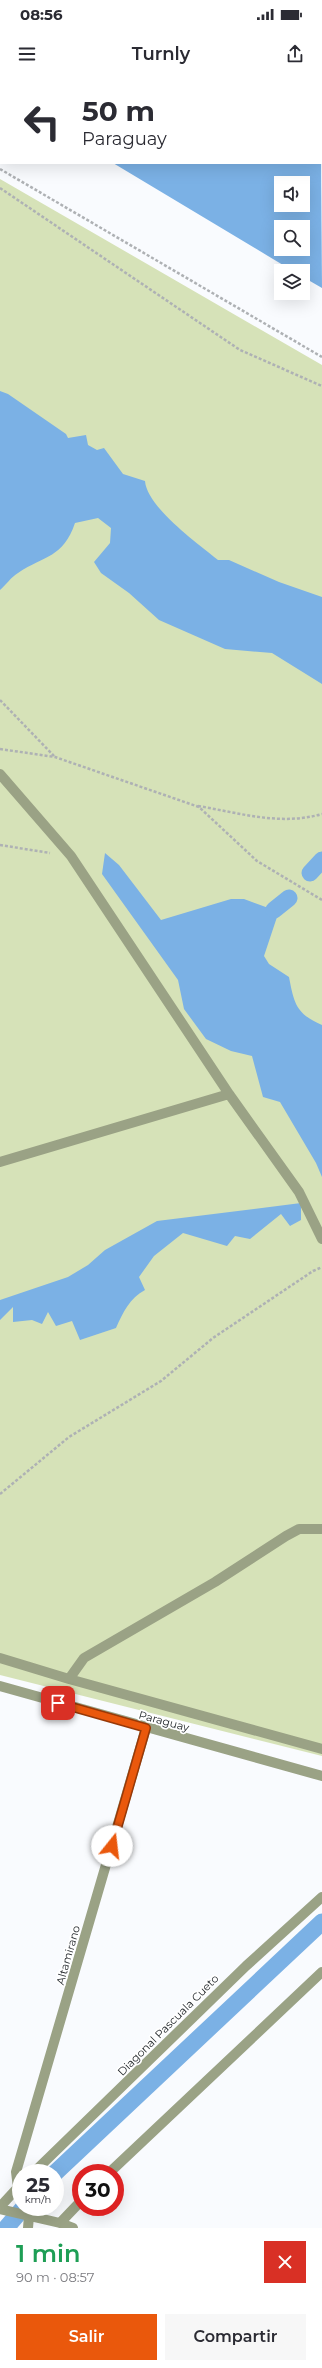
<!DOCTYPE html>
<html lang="es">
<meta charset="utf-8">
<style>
body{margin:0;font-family:Montserrat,sans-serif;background:#f7f7f7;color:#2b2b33;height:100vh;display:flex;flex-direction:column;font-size:15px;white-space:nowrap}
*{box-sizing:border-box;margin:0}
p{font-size:13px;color:#7c7c81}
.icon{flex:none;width:22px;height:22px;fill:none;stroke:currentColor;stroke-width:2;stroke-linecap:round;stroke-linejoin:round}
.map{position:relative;height:2148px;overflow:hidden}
.panel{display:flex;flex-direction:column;background:#fff;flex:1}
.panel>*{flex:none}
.banner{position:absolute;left:0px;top:0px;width:322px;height:84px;box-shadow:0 4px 16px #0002;background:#fff;color:#2b2b33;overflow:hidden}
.buttons{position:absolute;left:274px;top:96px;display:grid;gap:8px}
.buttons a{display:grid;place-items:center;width:36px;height:36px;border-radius:0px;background:#fff;box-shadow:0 4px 16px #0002;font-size:20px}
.speed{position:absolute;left:12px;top:2084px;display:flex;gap:8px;font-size:20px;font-weight:700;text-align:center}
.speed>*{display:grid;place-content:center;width:52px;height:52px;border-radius:50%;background:#fff;box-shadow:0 4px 16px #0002;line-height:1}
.speed small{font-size:10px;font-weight:400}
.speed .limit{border:6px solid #d22;background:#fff;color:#111}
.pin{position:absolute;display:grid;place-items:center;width:34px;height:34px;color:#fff;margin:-17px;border-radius:8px;box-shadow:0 2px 6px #0006}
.me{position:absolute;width:44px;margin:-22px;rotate:16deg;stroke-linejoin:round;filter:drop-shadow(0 0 3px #0008)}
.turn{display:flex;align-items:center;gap:14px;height:84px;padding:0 16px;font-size:18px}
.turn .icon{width:52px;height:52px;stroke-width:2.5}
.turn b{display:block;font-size:28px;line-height:34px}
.round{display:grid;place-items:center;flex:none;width:42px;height:42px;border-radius:0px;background:#f7f7f7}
.headline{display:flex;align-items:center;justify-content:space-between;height:68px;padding:0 16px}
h1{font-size:24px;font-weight:600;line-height:30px;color:#1e9e55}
.primary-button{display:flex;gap:8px;margin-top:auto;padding:8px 16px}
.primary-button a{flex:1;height:46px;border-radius:0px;background:#ea580c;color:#fff;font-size:16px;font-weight:600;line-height:46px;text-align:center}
.primary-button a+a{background:#f7f7f7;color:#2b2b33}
.status{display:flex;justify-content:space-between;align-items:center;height:28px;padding:0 20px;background:#fff;direction:ltr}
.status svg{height:11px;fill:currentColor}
header{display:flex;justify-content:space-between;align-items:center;height:52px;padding:0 16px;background:#fff;font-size:18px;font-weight:600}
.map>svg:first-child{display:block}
.green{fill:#d6e2b8}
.water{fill:#7bb1e5;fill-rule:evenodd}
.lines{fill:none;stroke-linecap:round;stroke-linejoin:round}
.canal{stroke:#7bb1e5;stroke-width:17}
.path{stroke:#aeb1b4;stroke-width:2.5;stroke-dasharray:3 2;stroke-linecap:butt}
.minor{stroke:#9aa285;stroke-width:10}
.route-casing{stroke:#983908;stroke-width:10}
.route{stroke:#ea580c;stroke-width:7}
.labels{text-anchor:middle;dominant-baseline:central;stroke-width:3.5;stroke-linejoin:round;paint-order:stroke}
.street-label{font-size:11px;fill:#1d2226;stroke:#fff}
</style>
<div class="status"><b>08:56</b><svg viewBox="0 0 49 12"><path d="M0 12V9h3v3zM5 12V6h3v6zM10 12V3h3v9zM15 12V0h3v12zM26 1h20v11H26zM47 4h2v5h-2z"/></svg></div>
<header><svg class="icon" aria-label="menu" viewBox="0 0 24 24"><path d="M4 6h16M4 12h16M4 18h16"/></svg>Turnly<svg class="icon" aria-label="share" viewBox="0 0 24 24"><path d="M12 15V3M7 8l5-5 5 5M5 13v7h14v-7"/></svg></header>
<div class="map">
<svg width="322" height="2148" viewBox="0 0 322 2148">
<rect width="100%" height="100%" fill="#f9fbfe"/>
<!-- green -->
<path class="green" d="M129,0H322V79L321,1Z
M0,99L322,285V1676L0,1595Z"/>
<!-- water -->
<path class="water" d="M0,0H129L131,1H1V16Z
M321,79L322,208L303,197V191H293L113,83H321ZM281,103H303V125H281ZM281,147H303V169H281Z
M0,311L8,314L66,354L68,358L86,355L88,365L97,370L104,368L123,394L145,401C147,427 197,463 218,480H229L279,502L322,517V604L272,573L225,569L159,540L129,513L101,493L94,482L110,463L111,448L98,438L75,443C63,478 45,475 18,493C11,497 6,505 0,510Z
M105,773L119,785L161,840L231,819H244L274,830L277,837L264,876L269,884L289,897C294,923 296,934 322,945V1097L316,1083L280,1022L263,1017L252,976L231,971L206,959L184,929L178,900L102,794Z
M301,1123V1140L290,1146L281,1134L250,1159L235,1156L227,1166L183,1153L154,1176L139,1197L145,1210C130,1218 123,1232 116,1248L80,1260L72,1241L56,1246L48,1232L42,1244L32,1240L13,1242V1227L0,1240V1220L68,1197L88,1185L105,1170L157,1141Z"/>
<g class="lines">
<!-- canal -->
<path class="canal" d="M310,793L322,780
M274,830L289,818
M55,2093L322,1842
M6,2148L24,2127"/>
<!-- path -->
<path class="path" d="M0,89L322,277
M0,108L240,270L322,306
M0,620L54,676
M0,669L55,677L199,727L257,781L322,820
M198,726C240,733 280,746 322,734
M0,765L50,773
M0,1414L69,1357L161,1301L213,1258L313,1191L322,1187"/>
<!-- minor -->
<path class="minor" d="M0,694L71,776L229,1014L299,1112L322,1159
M0,1082L229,1014
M0,1578L69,1599L84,1578L215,1502L286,1456L299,1449H322
M69,1599L322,1669
M0,1606L322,1696
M33,2093L246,1886L322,1817
M109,2093L322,1892
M18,2108L16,2092L146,1648
M0,2127L21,2104
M0,2129L60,2143L73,2148
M60,2143L81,2121
M28,2148L29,2136"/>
</g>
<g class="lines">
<!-- route casing -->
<g class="route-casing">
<path id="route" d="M58,1623L146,1648L112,1766"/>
</g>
<!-- route -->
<use href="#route" class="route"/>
</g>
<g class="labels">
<!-- street labels -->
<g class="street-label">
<text transform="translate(164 1641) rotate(15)">Paraguay</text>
<text transform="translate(68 1875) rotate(-74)">Altamirano</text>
<text transform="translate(168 1945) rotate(-45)">Diagonal Pascuala Cueto</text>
</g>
</g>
</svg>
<div class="buttons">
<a><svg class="icon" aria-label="sound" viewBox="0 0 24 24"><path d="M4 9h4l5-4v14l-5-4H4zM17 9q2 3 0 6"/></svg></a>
<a><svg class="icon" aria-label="search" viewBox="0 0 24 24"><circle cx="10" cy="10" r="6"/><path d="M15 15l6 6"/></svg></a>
<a><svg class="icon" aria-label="layers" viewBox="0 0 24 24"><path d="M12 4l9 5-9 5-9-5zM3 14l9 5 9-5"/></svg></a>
</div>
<div class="speed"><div>25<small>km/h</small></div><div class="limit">30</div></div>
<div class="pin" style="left:58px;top:1623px;background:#d93025"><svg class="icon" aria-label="arrive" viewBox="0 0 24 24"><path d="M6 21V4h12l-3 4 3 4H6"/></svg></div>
<svg class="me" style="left:112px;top:1766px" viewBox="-20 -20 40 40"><circle r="19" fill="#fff"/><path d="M0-13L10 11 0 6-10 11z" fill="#ea580c"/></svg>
<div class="banner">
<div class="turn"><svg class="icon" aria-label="left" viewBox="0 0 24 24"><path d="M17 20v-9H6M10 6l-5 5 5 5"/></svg><div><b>50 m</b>Paraguay</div></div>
</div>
</div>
<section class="panel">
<div class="headline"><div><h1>1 min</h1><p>90 m · 08:57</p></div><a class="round" style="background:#d93025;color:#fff"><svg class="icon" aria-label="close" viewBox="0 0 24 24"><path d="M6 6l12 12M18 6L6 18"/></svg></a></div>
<div class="primary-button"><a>Salir</a><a>Compartir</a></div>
</section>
